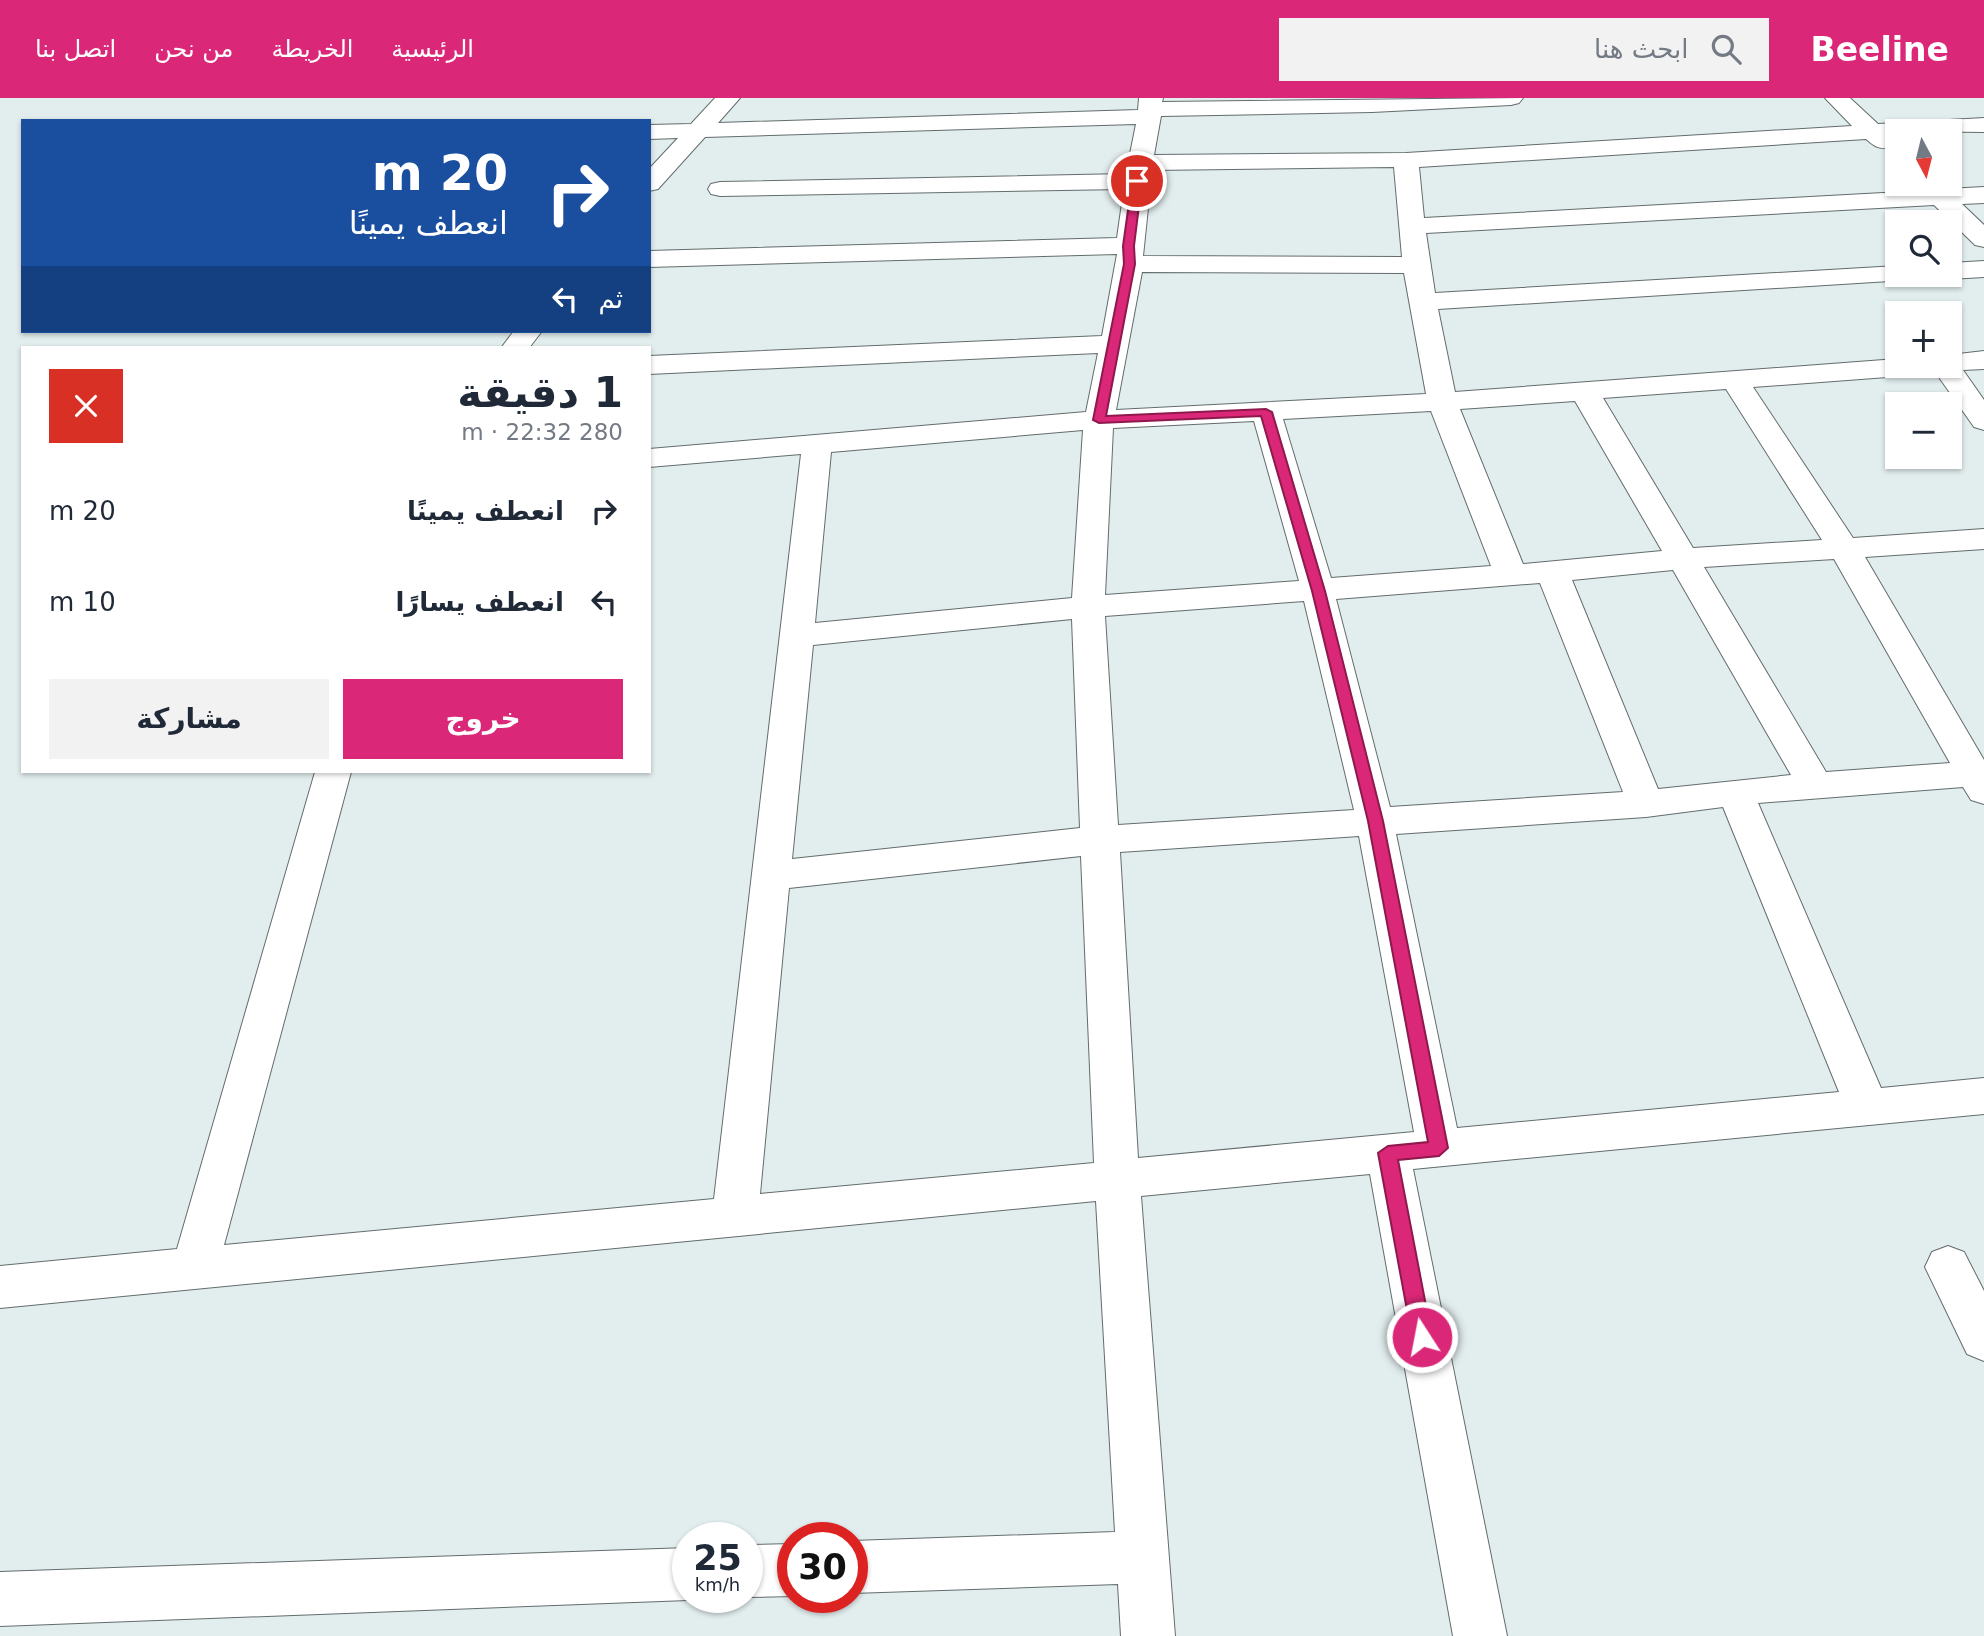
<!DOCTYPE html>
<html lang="ar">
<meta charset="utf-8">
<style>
body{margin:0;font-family:"DejaVu Sans","Noto Naskh Arabic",sans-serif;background:#f2f2f3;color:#1f2937;direction:rtl;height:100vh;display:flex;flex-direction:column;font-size:26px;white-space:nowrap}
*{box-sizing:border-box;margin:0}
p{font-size:23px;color:#747a83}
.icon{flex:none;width:38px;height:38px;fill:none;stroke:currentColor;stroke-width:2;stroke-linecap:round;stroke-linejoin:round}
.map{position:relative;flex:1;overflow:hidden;direction:ltr}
.details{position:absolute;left:21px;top:248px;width:630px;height:427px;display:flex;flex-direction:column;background:#fff;border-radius:0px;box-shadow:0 2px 5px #0004;direction:rtl}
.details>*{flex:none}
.hud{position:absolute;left:21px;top:21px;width:630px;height:214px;border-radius:0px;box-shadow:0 2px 5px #0004;direction:rtl;background:#1a4fa0;color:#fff;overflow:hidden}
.needle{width:46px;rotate:173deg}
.tools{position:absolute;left:1885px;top:21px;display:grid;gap:14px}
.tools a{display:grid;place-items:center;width:77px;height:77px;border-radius:0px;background:#fff;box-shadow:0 2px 5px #0004;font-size:35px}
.speed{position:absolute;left:672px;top:1424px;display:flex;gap:14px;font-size:35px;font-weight:700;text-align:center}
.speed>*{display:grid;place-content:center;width:91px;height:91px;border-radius:50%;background:#fff;box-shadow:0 2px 5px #0004;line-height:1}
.speed small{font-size:18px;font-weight:400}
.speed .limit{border:10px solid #d22;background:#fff;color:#111}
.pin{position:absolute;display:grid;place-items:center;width:60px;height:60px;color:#fff;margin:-30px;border:4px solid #fff;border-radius:50%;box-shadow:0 2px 7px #0007}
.me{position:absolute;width:77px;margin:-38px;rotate:349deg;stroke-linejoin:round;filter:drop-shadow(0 0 5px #0008)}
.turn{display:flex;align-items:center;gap:24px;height:147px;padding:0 28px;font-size:32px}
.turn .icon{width:91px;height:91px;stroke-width:2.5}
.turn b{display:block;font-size:49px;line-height:60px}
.then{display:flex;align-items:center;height:66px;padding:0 28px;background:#0003;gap:14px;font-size:26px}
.round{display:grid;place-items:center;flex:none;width:74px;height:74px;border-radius:0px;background:#f2f2f3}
.headline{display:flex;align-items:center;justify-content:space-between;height:119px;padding:0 28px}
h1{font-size:42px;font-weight:800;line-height:52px}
.cta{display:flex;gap:14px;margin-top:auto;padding:14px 28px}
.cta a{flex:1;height:80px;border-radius:0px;background:#db2777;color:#fff;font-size:28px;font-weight:800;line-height:80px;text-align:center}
.cta a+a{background:#f2f2f3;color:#1f2937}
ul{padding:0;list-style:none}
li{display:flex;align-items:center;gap:21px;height:91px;padding:0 28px}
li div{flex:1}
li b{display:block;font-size:26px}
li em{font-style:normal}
header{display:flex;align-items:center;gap:42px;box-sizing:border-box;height:98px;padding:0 35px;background:#db2777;color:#fff}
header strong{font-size:33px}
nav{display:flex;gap:38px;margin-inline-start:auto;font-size:24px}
.search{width:490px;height:63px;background:#f2f2f3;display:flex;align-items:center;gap:18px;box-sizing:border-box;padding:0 24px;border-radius:0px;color:#747a83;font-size:26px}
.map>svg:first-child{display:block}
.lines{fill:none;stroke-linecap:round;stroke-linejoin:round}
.minor-casing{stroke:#636c6d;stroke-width:2}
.minor{fill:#fff;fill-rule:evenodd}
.route{fill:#db2777;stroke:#8e194d;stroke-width:2}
</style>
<header>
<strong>Beeline</strong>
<div class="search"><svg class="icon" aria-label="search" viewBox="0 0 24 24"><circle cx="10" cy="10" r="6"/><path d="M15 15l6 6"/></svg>ابحث هنا</div>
<nav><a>الرئيسية</a><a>الخريطة</a><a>من نحن</a><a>اتصل بنا</a></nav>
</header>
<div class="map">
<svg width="1984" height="1538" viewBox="0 0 1984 1538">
<rect width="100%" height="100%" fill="#e2eded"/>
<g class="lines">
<!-- minor casing -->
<g class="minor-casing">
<path id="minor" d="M715,0H740L718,25L1138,12L1139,0H1163L1162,4L1523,0L1519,5L1511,7L1372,14L1161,18L1154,57L1406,55L1852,28L1825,0H1850L1878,26L1984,20V34L1897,33V39L1892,40L1895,44L1892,49C1880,52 1875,49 1866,41L1419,69L1424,120L1920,93V86H1941L1947,91L1984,89V105L1962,106L1984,127V149L1975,147L1934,107L1426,135L1435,195L1897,168V177H1910L1906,182L1438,211L1455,294L1897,261V268H1928L1924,274L1914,277L1753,289L1853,440L1984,431V451L1865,459L1984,662V706L1971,702L1963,689L1758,705L1881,990L1984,980V1016L1413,1071L1507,1538H1453L1370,1076L1141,1098L1175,1538H1121L1118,1486L852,1495V1443L1115,1434L1096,1103L0,1210V1168L177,1151L315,674H351L224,1147L714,1101L801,356L649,369V351L1086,314L1098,255L649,276V258L1102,238L1117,156L649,169V153L1117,140L1124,91L720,98L711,96L708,91L711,86L720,84L1126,76L1136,26L705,39L658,91L649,93V71L678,40L649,41V27L691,26ZM1394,69L1402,159L1143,158L1152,72ZM1142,174L1404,175L1426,296L1116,312ZM1726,291L1822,442L1693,450L1603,300ZM1575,303L1662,453L1523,466L1460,311ZM1431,313L1491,468L1331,480L1283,321ZM1254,323L1299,483L1105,497L1113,330ZM1083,332L1072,500L815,525L831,354ZM1834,461L1950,665L1826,674L1704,469ZM1673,472L1791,677L1658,691L1572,482ZM1540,485L1623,694L1390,709L1336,501ZM1304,503L1354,712L1118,727L1105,518ZM1072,521L1080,730L792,761L813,547ZM1723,709L1839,994L1457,1030L1396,736L1646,719ZM1359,738L1414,1034L1138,1060L1120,754ZM1081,758L1094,1065L760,1096L789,790Z
M1984,163V179L1950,181L1939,177H1950V165Z
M514,233H542L529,250H501Z
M1984,253V271L1963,272L1984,302V332L1974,329L1931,268H1950V257Z
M1948,1148L1964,1154L1984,1193V1263L1967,1256L1925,1169L1932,1154Z
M793,1446V1498L747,1499V1447Z
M688,1450V1500H694L688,1502L0,1528V1474Z"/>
</g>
<!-- minor -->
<use href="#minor" class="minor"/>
</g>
<!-- route -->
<path class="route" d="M1137,80L1142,83L1134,148L1135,166L1106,318L1266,311L1272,314L1325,493L1383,723L1448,1050L1439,1058L1398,1062L1432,1239L1429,1245L1422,1248L1415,1245L1412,1239L1378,1055L1388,1048L1428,1044L1368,723L1312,493L1261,318L1099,325L1093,322L1124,166L1123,148L1132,83Z"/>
</svg>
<div class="tools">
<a><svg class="needle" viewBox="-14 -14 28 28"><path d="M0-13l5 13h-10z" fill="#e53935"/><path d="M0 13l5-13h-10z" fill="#747a83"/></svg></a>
<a><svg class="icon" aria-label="search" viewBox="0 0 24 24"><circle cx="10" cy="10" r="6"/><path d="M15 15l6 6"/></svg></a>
<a>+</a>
<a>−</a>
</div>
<div class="speed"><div>25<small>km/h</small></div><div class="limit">30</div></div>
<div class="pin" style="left:1137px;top:83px;background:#d93025"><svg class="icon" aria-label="arrive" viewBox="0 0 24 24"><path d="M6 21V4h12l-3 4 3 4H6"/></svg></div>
<svg class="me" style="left:1422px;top:1239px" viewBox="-20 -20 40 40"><circle r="17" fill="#db2777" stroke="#fff" stroke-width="3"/><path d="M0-11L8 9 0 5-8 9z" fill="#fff"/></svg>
<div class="hud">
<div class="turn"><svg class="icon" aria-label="right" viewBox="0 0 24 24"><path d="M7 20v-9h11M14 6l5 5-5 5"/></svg><div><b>20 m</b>انعطف يمينًا</div></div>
<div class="then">ثم<svg class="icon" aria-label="left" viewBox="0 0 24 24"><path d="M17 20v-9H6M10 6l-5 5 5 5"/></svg></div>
</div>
<section class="details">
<div class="headline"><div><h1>1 دقيقة</h1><p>280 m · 22:32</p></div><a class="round" style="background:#d93025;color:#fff"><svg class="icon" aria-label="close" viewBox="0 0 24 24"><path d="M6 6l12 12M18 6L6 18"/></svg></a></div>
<ul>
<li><svg class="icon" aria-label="right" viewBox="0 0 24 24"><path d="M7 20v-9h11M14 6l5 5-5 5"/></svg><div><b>انعطف يمينًا</b></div><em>20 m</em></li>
<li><svg class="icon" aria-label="left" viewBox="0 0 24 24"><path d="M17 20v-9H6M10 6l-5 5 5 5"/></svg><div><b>انعطف يسارًا</b></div><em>10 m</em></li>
</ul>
<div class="cta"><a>خروج</a><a>مشاركة</a></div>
</section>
</div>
